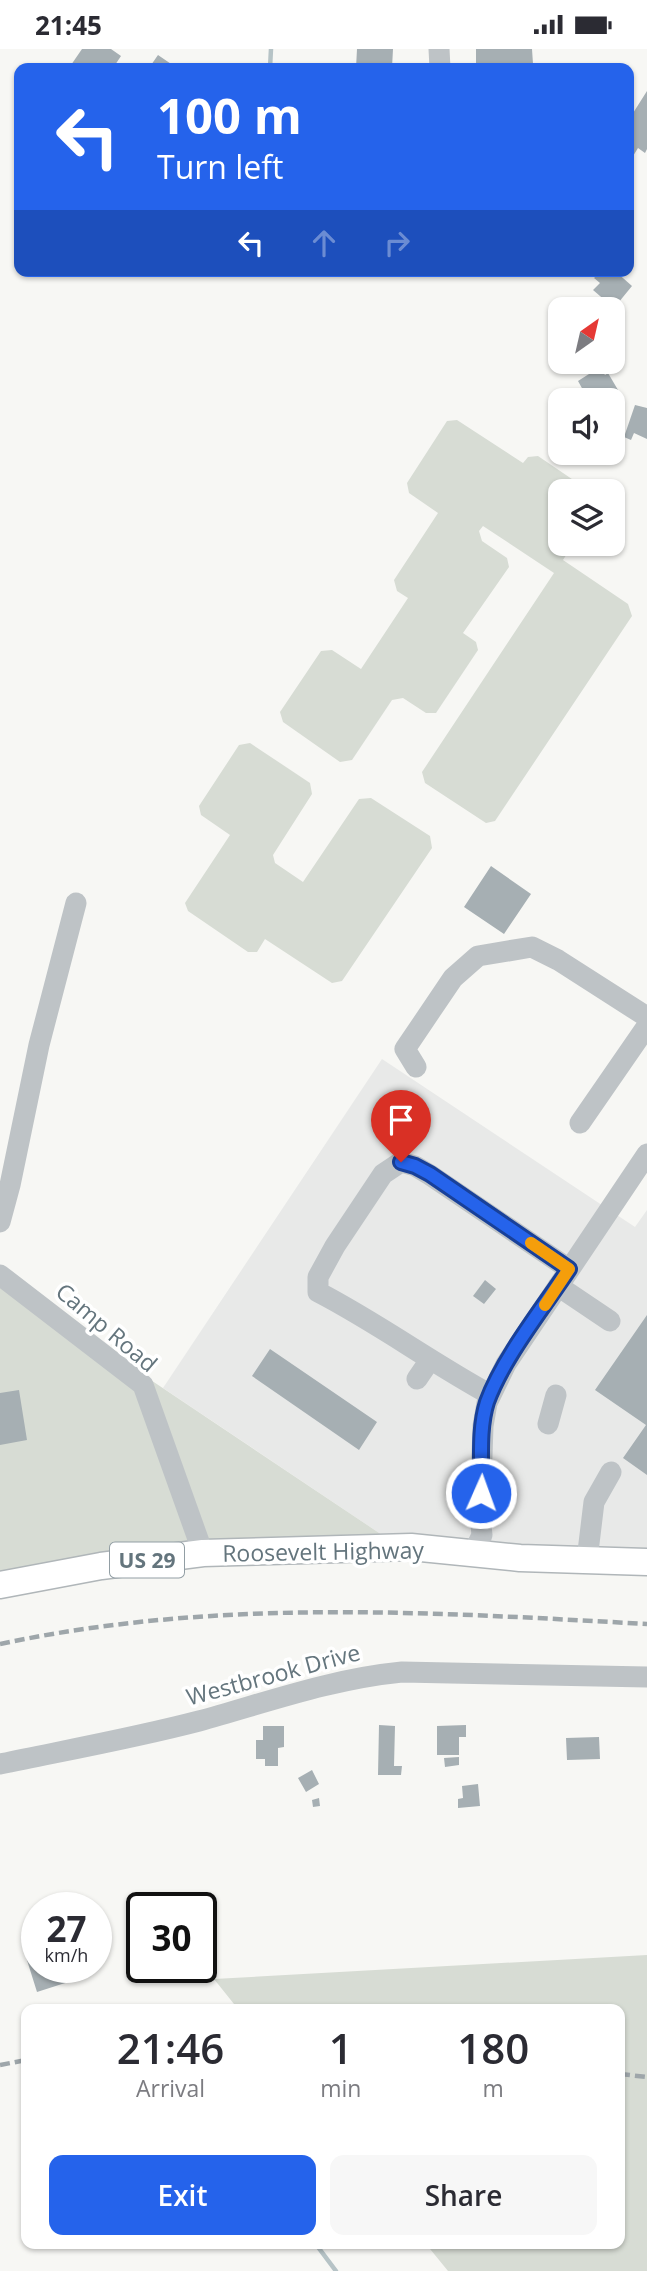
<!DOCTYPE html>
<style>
body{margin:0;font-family:"Open Sans",sans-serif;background:#f7f7f7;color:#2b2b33;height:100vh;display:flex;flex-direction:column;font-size:26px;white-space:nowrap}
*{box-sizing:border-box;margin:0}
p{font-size:23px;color:#7c7c81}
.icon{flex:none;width:38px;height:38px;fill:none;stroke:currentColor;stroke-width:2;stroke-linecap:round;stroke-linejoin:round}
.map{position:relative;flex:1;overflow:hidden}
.details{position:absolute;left:21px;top:1955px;width:604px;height:245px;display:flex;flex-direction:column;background:#fff;border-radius:14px;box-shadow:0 2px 5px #0004}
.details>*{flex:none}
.guide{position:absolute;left:14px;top:14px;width:620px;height:214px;border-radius:14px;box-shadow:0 2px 5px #0004;background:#2563eb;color:#fff;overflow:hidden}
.needle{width:46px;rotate:34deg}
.controls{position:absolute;left:548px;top:248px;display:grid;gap:14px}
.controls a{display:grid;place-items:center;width:77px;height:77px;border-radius:14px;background:#fff;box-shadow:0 2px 5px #0004;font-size:35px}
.speed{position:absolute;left:21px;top:1843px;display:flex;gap:14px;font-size:35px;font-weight:700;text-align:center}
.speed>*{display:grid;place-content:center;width:91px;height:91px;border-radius:50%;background:#fff;box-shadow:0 2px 5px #0004;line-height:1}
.speed small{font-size:18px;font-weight:400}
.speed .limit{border:4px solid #111;border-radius:10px;background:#fff;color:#111}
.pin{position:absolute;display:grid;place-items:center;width:60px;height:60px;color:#fff;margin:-72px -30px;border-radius:50% 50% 50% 0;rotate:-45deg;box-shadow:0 0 7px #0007}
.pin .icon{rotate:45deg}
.me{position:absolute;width:77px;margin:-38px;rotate:2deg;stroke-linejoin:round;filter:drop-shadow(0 0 5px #0008)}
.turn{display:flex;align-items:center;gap:24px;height:147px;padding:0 28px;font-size:32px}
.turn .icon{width:91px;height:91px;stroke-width:2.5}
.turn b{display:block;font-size:49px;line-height:60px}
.lanes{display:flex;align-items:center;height:66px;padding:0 28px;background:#0003;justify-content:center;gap:35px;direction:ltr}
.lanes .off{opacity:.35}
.eta{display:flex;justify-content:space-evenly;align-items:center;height:119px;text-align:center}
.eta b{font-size:42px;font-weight:600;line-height:49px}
.cta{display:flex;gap:14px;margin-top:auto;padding:14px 28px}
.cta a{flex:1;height:80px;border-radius:14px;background:#2563eb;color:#fff;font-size:28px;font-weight:600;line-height:80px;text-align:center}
.cta a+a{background:#f7f7f7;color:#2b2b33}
.status{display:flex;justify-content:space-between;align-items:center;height:49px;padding:0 35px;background:#fff;direction:ltr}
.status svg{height:19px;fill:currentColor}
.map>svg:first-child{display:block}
.built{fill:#e8e9e8}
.green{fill:#d7dcd4}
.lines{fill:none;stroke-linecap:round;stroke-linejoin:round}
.stream{stroke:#b6c3c6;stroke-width:4.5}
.building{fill:#a6afb3}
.major-casing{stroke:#b0b6b9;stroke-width:29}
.minor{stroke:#bec3c6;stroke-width:21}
.major{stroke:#fff;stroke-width:26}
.rail{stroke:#9ea6aa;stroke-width:4.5;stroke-dasharray:10 5;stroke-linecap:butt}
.route-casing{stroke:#184099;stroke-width:18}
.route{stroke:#2563eb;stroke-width:12}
.slow{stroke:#f59e0b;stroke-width:12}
.labels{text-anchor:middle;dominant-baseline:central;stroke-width:7;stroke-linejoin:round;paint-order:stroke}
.shield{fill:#fff;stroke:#929ea4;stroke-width:2}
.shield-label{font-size:21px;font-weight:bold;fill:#64757d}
.street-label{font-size:23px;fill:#64757d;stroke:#fff}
</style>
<div class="status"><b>21:45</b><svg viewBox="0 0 49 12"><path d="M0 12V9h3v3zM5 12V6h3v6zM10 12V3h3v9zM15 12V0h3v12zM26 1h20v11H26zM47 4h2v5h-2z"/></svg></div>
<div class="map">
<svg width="647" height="2222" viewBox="0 0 647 2222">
<rect width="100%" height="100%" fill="#f7f7f4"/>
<!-- built -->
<path class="built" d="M382,1010L635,1178L647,1161V1516L415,1508L163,1339Z"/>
<!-- green -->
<path class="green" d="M457,371L523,414L528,408L538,407L591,443H560V495H573L563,511L628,555L632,567L495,772L486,774L425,734L422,723L554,524L483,477L479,482L482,492L507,509L509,518L463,584L476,593L478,601L436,664H426L403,649L392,651L352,711L340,713L283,673L280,663L321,602L332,601L361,620L408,549L397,542L394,531L438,464L409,444L407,434L447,372Z
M250,694L310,734L312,745L273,806L275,814L303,833L359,750L371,749L430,787L432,799L342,932L332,934L265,890L257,903H248L188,862L185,854L230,786L201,766L199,757L239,696Z
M0,1230L415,1508L183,1509L0,1545Z
M647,1906V2222H448L426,2195L620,2194V1960H238L214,1930Z"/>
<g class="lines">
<!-- stream -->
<path class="stream" d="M270,19L271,0
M315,2194L336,2222"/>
</g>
<!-- building -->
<path class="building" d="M82,0H111L121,7L113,19H75L71,16Z
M357,0H393L392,19H356Z
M476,0H532L533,15L476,18Z
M158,6L177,19H149Z
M647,42V100L645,104L638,99L630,112L628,110V72Z
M610,222H615L632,237L614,259L593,241L600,234L594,229L600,223L606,227Z
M600,318L605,326L608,324L618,341L601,352H585L588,350L578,332Z
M635,356L647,359V390L634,384L631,391L624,388Z
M491,817L531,845L504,885L464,858Z
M485,1231L496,1240L484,1255L473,1247Z
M647,1266V1426L623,1409L646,1376L595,1341Z
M270,1300L377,1373L359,1401L252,1327Z
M19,1341L27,1391L0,1396V1344Z
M379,1676L395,1677L394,1717H402L401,1726H378Z
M466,1676V1688H459V1706H437V1677Z
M263,1677H284V1698L278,1699V1717H265V1710H256V1691H263Z
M599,1688L600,1710L567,1711L566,1689Z
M459,1708V1716L445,1718L444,1709Z
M312,1721L319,1735L306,1743L298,1729Z
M478,1735L480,1757L458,1759V1750L463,1749L462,1737Z
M319,1749L320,1757L313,1758L312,1751Z
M37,1904V1918H85L87,1927L37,1943L26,1908Z"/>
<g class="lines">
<!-- major casing -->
<g class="major-casing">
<path id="major" d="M0,1536L101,1517L203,1504L411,1498L520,1509L647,1513"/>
</g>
<!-- minor -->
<path class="minor" d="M439,0L440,19
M416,1018L405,1000L453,929L478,907L532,898L558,911L647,968
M580,1074L647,977
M0,1173L10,1136L39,996L76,854
M0,1226L143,1336L203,1504
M558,1237L610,1272
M417,1330L430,1311
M491,1346C432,1314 378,1274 318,1243V1228L335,1197L383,1125L401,1113L415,1117L430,1126L569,1220
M548,1375L556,1346
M473,1505L482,1486L480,1466L483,1377L487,1354L506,1315L647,1105
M587,1511L594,1453L611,1423
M0,1715C67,1701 134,1689 199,1672C268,1653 331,1630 402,1623L647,1628"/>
<!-- major -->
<use href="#major" class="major"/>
<!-- rail -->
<path class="rail" d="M0,1595C216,1549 429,1563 647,1575
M0,2016L26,2011
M620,2025L647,2028"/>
</g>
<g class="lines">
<!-- route casing -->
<g class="route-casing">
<path id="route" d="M401,1113L415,1117L430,1125L569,1220C543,1259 503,1309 487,1353C478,1381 482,1415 481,1444"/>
</g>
<!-- route -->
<use href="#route" class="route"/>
<!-- slow -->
<path class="slow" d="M531,1194L569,1220L545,1256"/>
</g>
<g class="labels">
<!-- shield labels -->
<rect class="shield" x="110" y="1493.5" width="74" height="35" rx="5"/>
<g class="shield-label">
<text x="147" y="1511">US 29</text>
</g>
<!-- street labels -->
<g class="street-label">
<text transform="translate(107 1278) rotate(40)">Camp Road</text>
<text transform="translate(323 1502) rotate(-1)">Roosevelt Highway</text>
<text transform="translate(273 1625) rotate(-15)">Westbrook Drive</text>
</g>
</g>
</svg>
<div class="controls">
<a><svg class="needle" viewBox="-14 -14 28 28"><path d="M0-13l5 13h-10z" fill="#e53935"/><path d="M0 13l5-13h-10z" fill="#7c7c81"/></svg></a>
<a><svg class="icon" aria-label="sound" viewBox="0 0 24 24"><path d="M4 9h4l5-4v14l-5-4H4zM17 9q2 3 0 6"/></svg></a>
<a><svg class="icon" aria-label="layers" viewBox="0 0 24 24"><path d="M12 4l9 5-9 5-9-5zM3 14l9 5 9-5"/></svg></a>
</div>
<div class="speed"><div>27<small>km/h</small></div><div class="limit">30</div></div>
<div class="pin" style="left:401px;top:1113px;background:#d93025"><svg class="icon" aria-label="arrive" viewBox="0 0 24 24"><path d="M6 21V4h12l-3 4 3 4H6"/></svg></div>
<svg class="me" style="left:481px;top:1444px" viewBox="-20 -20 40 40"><circle r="17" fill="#2563eb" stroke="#fff" stroke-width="3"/><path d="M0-11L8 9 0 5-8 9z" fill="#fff"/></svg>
<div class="guide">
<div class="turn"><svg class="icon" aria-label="left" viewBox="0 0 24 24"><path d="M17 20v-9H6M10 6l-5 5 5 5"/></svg><div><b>100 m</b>Turn left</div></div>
<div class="lanes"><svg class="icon" aria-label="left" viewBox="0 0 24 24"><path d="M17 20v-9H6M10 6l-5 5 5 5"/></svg><svg class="icon off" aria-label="ahead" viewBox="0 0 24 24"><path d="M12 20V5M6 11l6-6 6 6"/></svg><svg class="icon off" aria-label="right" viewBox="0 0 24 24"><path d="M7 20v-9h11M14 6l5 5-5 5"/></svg></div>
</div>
<section class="details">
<div class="eta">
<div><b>21:46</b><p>Arrival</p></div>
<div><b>1</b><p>min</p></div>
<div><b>180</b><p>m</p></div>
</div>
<div class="cta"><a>Exit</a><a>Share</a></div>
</section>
</div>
